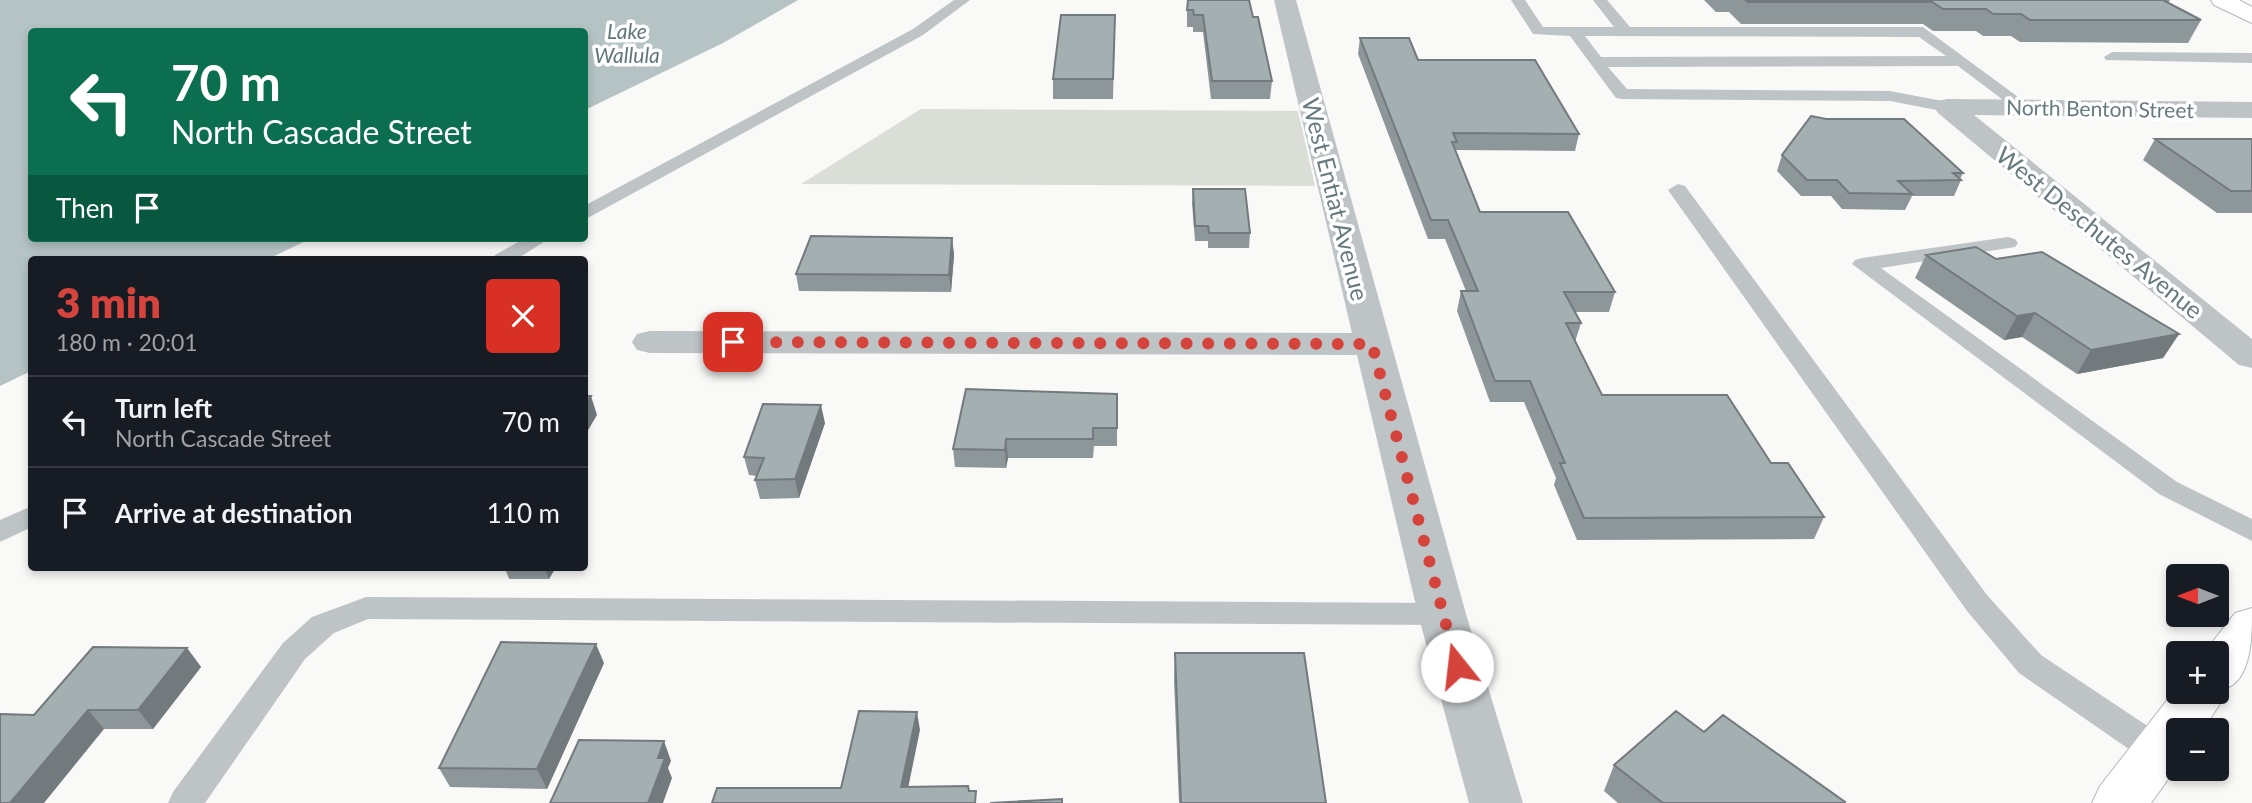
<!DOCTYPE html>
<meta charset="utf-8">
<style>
body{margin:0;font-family:Lato,sans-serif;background:#242831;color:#f1f3f6;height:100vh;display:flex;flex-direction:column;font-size:26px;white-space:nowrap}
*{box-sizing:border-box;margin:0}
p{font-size:23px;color:#9ea1a6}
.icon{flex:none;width:38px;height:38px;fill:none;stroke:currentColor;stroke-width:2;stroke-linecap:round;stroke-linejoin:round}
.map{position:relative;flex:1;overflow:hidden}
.sheet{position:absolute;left:28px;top:256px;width:560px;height:315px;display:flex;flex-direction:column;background:#171b24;border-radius:7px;box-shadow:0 4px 10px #0003}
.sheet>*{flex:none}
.banner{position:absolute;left:28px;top:28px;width:560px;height:214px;border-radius:7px;box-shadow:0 4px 10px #0003;background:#0b6e4f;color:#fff;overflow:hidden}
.needle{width:46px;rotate:270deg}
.controls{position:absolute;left:2166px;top:564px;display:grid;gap:14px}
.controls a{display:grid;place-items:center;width:63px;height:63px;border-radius:7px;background:#171b24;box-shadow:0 4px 10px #0003;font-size:35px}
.pin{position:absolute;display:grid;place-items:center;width:60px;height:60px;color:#fff;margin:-30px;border-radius:14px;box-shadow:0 4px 10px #0006}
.me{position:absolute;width:77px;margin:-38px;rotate:344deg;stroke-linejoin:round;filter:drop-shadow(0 0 5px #0008)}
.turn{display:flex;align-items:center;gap:24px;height:147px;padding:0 28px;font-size:32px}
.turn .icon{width:91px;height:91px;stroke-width:2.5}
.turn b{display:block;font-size:49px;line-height:60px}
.then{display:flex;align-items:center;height:66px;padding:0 28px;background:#0003;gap:14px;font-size:26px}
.round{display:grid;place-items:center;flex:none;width:74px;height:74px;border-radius:7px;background:#242831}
.head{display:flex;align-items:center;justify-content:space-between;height:119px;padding:0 28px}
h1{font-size:42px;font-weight:800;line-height:52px;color:#d4443d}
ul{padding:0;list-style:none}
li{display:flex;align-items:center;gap:21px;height:91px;padding:0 28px;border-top:2px solid #363941}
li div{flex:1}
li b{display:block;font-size:26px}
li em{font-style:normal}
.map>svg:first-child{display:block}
.green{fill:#daded7}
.water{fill:#b5c3c5}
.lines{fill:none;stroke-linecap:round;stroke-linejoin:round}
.primary-casing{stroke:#b2b9bb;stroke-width:2}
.lane{fill:#bec4c6;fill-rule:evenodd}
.street{fill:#bec4c6;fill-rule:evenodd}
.primary{fill:#fff;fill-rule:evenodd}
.wall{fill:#8d9699}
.shaded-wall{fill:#737a7d}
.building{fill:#a4afb2;stroke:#737a7d;stroke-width:2}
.route{stroke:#d4443d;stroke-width:12;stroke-dasharray:0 21.6}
.labels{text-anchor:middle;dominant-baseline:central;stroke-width:7;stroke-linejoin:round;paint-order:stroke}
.far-water-label{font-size:21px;font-style:italic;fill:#627779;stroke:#fff}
.far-street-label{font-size:21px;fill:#667a7f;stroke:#fff}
.street-label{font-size:24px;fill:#667a7f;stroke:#fff}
</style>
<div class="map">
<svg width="2252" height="803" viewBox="0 0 2252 803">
<rect width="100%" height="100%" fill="#f9f9f7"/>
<!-- green -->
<path class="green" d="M921,109L1298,111L1315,186L801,184Z"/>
<!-- water -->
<path class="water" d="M0,0H798L723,43L585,110L584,32H32V238H312L268,259H32L31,371L0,386Z"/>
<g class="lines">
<!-- primary casing -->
<g class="primary-casing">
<path id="primary" d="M2211,0H2239L2252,7V23L2214,5Z
M2252,608C2252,635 2252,678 2227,688L2228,691L2203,730H2179V764L2151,803H2092L2100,786L2179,685V691H2217V653H2204L2235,613Z"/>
</g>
<!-- lane -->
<path class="lane" d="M954,0H970L923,35L584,220V206L913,29Z
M1511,0H1525L1543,27H1614L1593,0H1607L1630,27H1923L2033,108L2025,113L2019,112L1958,66L1608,67L1627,89L1890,91L1953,103L1955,107L1947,112L1890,101L1622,99L1616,98L1570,36L1533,34ZM1585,36L1919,37L1946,56L1601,57Z
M2112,52L2252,53V63L2106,60L2104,57Z
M1678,184L1685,186L1987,595L2041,655L2170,741L2175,751L2170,761L2158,765L2146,761L2019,673L1967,611L1668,190Z
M2008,237L2015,239L2018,243L2015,247L1881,268L2177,482L2252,519V541L2159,494L1852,264L1855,260L1862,258Z
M525,238H550L517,259H492L495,255Z
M32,506V527L0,542V520Z
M366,597L1442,603L1453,606L1457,614L1453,622L1442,625L368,619L334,633L305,659L205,803H168L173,792L283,643L312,617Z"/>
<!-- street -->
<path class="street" d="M1274,0H1296L1466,614L1523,803H1469L1418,614L1357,355L650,353L637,350L632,342L637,334L650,331L1352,333Z
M1947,99L2252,102V118L1974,115L2252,339V368L2239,365L1938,113L1934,107L1938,101Z"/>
<!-- primary -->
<use href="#primary" class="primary"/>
</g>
<!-- wall -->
<path class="wall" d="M1187,0L1253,17L1272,81L1270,99H1211L1203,32H1193V27H1187Z
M1704,0H2170L2168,3L2201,20L2188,43L2020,42L2011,36H1983L1976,31H1933L1923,24H1741L1729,12H1716Z
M1115,15L1113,99H1053V79Z
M1360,38L1418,60L1579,134L1575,151L1456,150L1455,152L1480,212L1615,292L1609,312H1575L1581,323L1575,342L1602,395L1771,463L1824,517L1814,539L1577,540L1554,485L1556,478L1524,402H1490L1457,311L1461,291H1466L1445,239H1428L1358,54Z
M2155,139H2252V213H2217L2143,160Z
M1782,155L1963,173L1960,179L1961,180L1954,196H1912L1905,210L1842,209L1831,196H1801L1777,171Z
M1193,189L1250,233L1249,248H1208V241H1195L1192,203Z
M952,238L954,255L951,292L799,291L796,274Z
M1926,255L1996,259L2179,334L2163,358L2077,374L2022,337L2004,340L1915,278Z
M1117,394V446H1094L1093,458H1008L1006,468L955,467L953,449Z
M825,423L799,498L760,499L755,480L757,476L749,475L744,457Z
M506,567H556L549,579H509L505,568Z
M187,648L201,667L153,729H104L34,715Z
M1175,653L1326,803H1179L1174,680Z
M604,663L547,789L450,787L439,768Z
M1704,732L1844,803H1618L1604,791L1614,765Z"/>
<!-- shaded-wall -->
<path class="shaded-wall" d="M952,238L954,255L951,292L949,275Z
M2035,313L2022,337L2004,340L2017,316Z
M2179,334L2163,358L2077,374L2091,350Z
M591,396L597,415L584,437V408Z
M821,405L825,423L799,498L795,479Z
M1006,439L1008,458L1006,468L1005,450Z
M546,567H556L549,579L545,569Z
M596,644L604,663L547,789L537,769Z
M187,648L201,667L153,729L138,710Z
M88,710L104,729L44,803H10Z
M917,712L920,730L905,803L901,787Z
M664,741L671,761L668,768L672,778L663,803H648L658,758Z"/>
<!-- building -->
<path class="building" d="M1188,0H1249L1253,17H1258L1272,81H1212L1203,15H1194L1193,10H1187Z
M1746,0H2163L2201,20H2030L2021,14H1993L1986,9H1943L1932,2H1748Z
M1061,15H1115L1113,79H1053Z
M1360,38H1409L1418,60H1535L1579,134L1453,133L1457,142H1452L1480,212H1568L1615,292H1564L1581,323H1566L1602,395H1727L1771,463H1788L1824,517L1584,518L1560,463H1565L1530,381H1495L1461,291H1478L1448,220H1431Z
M1811,116L1826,119H1904L1963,173H1953L1961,180L1898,181L1912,194L1849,193L1837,180H1807L1782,155Z
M2155,139H2252V191H2231Z
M1193,189H1245L1250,233H1209L1208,226H1195Z
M811,236L952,238L949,275L796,274Z
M1976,247L1996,259L2042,252L2179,334L2091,350L2035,313L2017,316L1926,255Z
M966,389L1117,394V428H1093V439H1006L1005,450L953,449Z
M584,396H591L584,408Z
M763,404L821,405L795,479L755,480L764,458L744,457Z
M506,567H546L545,569L505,568Z
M501,642L596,644L537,769L439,768Z
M93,647L187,648L138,710H88L10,803H0V714L34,715Z
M1175,653H1304L1326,803H1181Z
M859,711L917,712L901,787L968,786L969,791H976L975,803H712L717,788H841Z
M1676,711L1704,732L1723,715L1845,802L1844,803H1663L1614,765Z
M579,740L664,741L658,758H665L648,803H550Z
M1062,799V803H990Z"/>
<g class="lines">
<!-- route -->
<path class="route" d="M733,342L1372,344L1457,666"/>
</g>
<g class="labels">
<!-- far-water labels -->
<g class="far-water-label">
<text x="627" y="30">Lake<tspan x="627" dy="24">Wallula</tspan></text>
</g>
<!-- far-street labels -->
<g class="far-street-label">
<text transform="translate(2100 108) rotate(1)">North Benton Street</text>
</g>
<!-- street labels -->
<g class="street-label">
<text transform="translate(1336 199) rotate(76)">West Entiat Avenue</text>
<text transform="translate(2100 232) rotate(39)">West Deschutes Avenue</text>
</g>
</g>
</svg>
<div class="controls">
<a><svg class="needle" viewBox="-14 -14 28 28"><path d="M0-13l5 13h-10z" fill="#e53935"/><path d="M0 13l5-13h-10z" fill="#9ea1a6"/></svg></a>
<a>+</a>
<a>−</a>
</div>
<div class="pin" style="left:733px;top:342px;background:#d93025"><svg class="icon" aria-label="arrive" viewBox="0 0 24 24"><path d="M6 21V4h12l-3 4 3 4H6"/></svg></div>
<svg class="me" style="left:1457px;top:666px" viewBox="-20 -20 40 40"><circle r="19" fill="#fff"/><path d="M0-13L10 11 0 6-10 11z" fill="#d4443d"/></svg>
<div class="banner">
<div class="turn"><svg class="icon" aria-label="left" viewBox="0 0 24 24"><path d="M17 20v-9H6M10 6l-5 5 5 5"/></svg><div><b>70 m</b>North Cascade Street</div></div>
<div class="then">Then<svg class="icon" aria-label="arrive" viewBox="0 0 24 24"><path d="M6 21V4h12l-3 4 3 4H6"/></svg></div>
</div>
<section class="sheet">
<div class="head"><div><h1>3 min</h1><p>180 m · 20:01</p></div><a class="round" style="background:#d93025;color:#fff"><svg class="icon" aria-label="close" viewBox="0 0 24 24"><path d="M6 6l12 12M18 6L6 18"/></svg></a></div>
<ul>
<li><svg class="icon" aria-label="left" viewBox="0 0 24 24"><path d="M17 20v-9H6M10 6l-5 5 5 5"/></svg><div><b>Turn left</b><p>North Cascade Street</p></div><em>70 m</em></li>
<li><svg class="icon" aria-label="arrive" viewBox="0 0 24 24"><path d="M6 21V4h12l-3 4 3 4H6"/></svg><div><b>Arrive at destination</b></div><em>110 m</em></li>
</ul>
</section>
</div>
